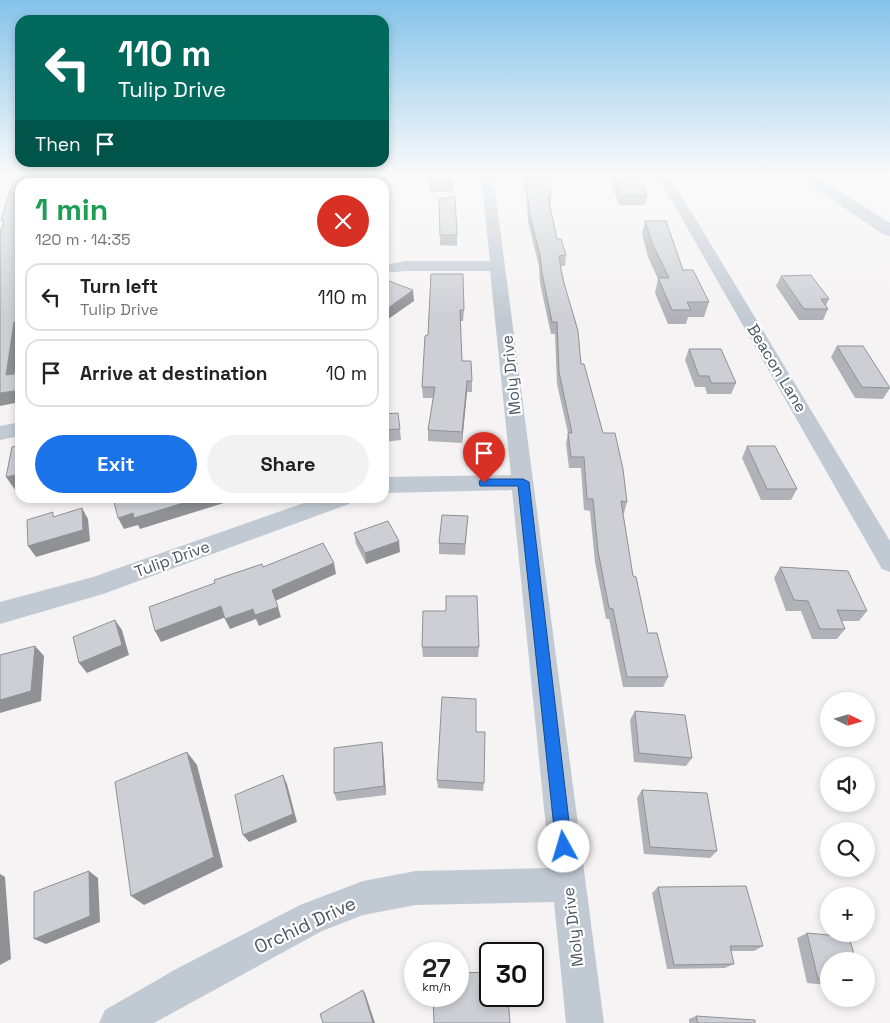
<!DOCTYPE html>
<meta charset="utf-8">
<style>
body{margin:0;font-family:"Space Grotesk",sans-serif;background:#f2f2f2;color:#222;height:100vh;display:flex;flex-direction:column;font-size:19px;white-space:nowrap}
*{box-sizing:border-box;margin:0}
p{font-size:16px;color:#767676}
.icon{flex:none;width:28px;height:28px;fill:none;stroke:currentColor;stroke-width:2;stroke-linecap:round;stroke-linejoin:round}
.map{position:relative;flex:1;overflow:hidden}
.panel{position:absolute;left:15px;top:178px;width:374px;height:325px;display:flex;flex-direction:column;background:#fff;border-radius:15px;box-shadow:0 2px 8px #0003}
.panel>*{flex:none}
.banner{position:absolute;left:15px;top:15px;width:374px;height:152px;border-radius:15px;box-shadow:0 2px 8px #0003;background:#00695c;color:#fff;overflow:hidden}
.needle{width:32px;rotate:95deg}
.buttons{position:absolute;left:820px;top:692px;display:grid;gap:10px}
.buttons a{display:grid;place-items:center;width:55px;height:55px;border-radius:50%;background:#fff;box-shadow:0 2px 8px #0003;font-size:25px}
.speed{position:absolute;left:404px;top:942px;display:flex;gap:10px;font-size:25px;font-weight:700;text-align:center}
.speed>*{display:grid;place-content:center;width:65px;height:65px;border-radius:50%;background:#fff;box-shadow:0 2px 8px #0003;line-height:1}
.speed small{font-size:12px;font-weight:400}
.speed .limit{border:2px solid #111;border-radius:8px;background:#fff;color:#111}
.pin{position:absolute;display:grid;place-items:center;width:42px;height:42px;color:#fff;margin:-51px -21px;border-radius:50% 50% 50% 0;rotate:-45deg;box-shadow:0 0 5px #0007}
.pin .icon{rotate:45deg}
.me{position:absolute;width:55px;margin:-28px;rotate:354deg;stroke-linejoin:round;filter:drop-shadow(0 0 4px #0008)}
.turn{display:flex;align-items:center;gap:18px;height:105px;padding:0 20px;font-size:22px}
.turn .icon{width:65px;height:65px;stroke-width:2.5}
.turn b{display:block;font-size:35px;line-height:42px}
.then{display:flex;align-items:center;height:48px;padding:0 20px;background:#0003;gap:10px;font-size:19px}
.round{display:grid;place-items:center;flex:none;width:52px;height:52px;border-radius:26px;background:#f2f2f2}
.headline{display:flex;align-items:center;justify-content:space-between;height:85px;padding:0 20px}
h1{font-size:30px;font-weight:700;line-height:38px;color:#1e9e55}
.action{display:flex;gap:10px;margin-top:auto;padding:10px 20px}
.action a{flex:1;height:58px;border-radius:30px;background:#1a73e8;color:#fff;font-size:20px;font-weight:700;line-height:58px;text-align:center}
.action a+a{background:#f2f2f2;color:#222}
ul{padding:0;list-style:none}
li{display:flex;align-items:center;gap:15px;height:68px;margin:0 10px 8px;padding:0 10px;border:2px solid #e0e0e0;border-radius:15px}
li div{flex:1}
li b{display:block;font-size:19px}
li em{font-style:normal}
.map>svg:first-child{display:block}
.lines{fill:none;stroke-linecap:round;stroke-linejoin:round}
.stream{fill:#90daee;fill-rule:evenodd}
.minor{fill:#c1cad2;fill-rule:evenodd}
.secondary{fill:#c1cbd6;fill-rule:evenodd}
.wall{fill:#b0b2b7}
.shaded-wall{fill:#909195}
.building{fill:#cdcfd5;stroke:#909195}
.route{fill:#1a73e8;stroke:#114b97}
.labels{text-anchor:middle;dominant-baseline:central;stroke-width:4.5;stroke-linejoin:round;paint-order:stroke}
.street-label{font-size:16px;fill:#4a5661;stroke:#fff}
.near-street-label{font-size:19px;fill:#4a5661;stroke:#fff}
</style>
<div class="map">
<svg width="890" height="1023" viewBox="0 0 890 1023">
<rect width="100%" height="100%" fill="#f5f3f3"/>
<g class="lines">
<!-- stream -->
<path class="stream" d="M20,368V372L0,382V378Z"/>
<!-- minor -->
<path class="minor" d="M176,175H188L189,182H177Z
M481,175H493L604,1023H566L554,902L416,905L363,915L322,931L154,1023H99L105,1010L178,968L300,905L363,881L416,871L550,868L512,490L384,493V477L511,475L490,271H405L384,273V265L405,261H490Z
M657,175H669L890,541V572L882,569Z
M20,422V436L0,440V426Z
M318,498H352L349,504L103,594L0,624V602L93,577Z"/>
<!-- secondary -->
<path class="secondary" d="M796,175H814L890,223V236L884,235Z"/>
</g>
<!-- wall -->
<path class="wall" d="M425,175H450L453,183V192H431Z
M524,175H550L551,197L550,206L557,239L566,255L565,266H561L581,364L603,433L627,502L624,513H623L633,576L648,633L668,677L663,687H623L609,619H606L595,562L590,511L584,510L581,468H569L566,444L568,433L557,384L555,334H551L540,283L539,266L528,222L526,191H524Z
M608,175H638L647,195L645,205H619Z
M439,199L457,235V246L440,245Z
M645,221L683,270L709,302L704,317H688L686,324H668L655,293L658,279L648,257L642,234Z
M431,274L464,310L463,321H460L462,361L472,381V392H467L462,443L428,441V430L433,398H423L422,387L428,335Z
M781,276L829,299L826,305L828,309L823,320H799L776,286Z
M837,346L890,388L883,399L855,398L831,357Z
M689,349L736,383L731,394H707L705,387H695L685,360Z
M384,414L400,429L401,440L384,442Z
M747,446L797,489L791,500H761L742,458Z
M468,516L465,555L439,554V543Z
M354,533L400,552L366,564L356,544Z
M780,567L867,611L859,621H842L845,629L837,639H812L801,611H786L774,578Z
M422,647H479L478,657H423Z
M635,711L692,758L686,766L634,762L630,720Z
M476,732L484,783L483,791L438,788L437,780Z
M382,742L383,751L386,795L337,801L334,793Z
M642,790L717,851L710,858L644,854L637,798Z
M658,887L763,946L754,951H731L734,964L725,968L667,969L652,893Z
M807,933L829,961V985L807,983L797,938Z
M696,1016L755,1023H689V1019Z"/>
<!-- shaded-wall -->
<path class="shaded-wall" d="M37,175H43L41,182H36Z
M153,175H155L156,182H153Z
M220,177L221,182H208V179Z
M413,290L414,301L384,322V311Z
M20,297V336L13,386L6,375L14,322Z
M467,381V392L462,443V432Z
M20,390V402L0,406V393Z
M20,474V493L18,494L6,477Z
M200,498H240L140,529L138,525L124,529L118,518L133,513Z
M82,508L88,519L90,541L36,557L28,546Z
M399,541L400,552L366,564L365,553Z
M334,563L336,574L275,601L272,590Z
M221,606L226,617L161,642L155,631Z
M278,607L281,617L259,626L256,619L230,629L225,619L253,609Z
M115,620L122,630L129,655L87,673L79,663Z
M35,646L44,656L41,701L0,713V700Z
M382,742L383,751L386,795L384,786Z
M187,752L197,765L223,867L144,905L131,896Z
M283,775L287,784L297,822L249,842L243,835Z
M89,871L98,878L100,922L46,944L34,939Z
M0,874L5,877L11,959L0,965Z
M363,990L365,993L375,1023H373Z"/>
<!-- building -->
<path class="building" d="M14,175H37L35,182L40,181V182H20V297L18,322H14L6,375L20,373V390L0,393V233L4,221H1Z
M119,175H153V182H119Z
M207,175H247L250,182H221L220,177L208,179Z
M428,175H450L453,183L431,182Z
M525,175H550L551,197H548L557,239H561L566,255L559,256L562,276L578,331L581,364H584L603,433H615L623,469L627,502L621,501L633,576L636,577L648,633H657L668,677H627L613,609L609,608L598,551L593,499H587L584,457H571L568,433H572L559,372L557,322H552L542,273L540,255L529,212L527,182H525Z
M613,175H638L647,195H621Z
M455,196L457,235H440L439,199Z
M645,221H666L683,270H693L709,302H687L691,310H672L658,278H669L652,243Z
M431,274H463L464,310H460L462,361H471L472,381H467L462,432L428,430L435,387H422L425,336L428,335Z
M811,275L829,299H821L828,309H804L781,276Z
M389,281L413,290L384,311V284Z
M837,346H863L890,388L862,387Z
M689,349H721L736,383H711L709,376H699Z
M398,413L400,429L384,430V414Z
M20,445V474L6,477L12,447Z
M747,446H775L797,489H767Z
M113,498H200L134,518L133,513L118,518Z
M82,508L83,530L28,546L27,520L53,512V517Z
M442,515L468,516L465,544L439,543Z
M388,521L399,541L365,553L354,533Z
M323,543L334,563L272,590L278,607L255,615L253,609L225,619L221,606L155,631L149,607L215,583L214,580L262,564L263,567Z
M780,567L848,571L867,611L837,610L845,629H820L808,601L794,600Z
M446,596H477L479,647H422L423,611H446Z
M115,620L122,645L79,663L73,637Z
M35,646L31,691L0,700V655Z
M442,697L476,699V732H485L484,783L437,780Z
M635,711L685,715L692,758L639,753Z
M382,742L384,786L334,793V748Z
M187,752L214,857L131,896L115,782Z
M283,775L293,814L243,835L235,795Z
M642,790L707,793L717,851L650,847Z
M89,871L90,916L34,939V892Z
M746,886L763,946H730L734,964L674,965L658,887Z
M807,933L849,937L856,961H829V980L818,979Z
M490,972V996H508L510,1023H434L433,996H458V973Z
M363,990L373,1023H323L320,1014Z
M696,1016L755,1020V1023H698Z"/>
<!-- sky -->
<linearGradient id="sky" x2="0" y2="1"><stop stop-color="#85c3ea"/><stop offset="0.55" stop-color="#fafafa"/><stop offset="1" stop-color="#fafafa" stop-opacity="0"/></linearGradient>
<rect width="890" height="318" fill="url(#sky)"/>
<!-- route -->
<path class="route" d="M484,479H523L529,482L572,847L570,853L564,855L558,853L556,847L518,486H480L479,483L480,480Z"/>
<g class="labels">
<!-- street labels -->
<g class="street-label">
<text transform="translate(777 368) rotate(59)">Beacon Lane</text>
<text transform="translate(511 375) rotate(-96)">Moly Drive</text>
<text transform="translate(172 559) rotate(-20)">Tulip Drive</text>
<text transform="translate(573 927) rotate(-97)">Moly Drive</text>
</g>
<!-- near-street labels -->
<g class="near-street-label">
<text transform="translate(305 925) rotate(-25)">Orchid Drive</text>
</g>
</g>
</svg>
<div class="buttons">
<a><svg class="needle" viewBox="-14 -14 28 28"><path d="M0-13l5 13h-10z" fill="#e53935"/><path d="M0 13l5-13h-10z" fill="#767676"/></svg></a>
<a><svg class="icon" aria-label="sound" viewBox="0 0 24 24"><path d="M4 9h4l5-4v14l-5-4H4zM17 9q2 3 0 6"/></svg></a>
<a><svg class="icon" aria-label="search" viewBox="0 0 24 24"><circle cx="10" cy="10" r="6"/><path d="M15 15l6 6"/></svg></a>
<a>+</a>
<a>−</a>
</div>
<div class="speed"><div>27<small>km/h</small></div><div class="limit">30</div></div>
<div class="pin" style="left:484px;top:483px;background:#d93025"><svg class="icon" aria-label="arrive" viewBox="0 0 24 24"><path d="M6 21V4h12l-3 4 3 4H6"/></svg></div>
<svg class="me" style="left:564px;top:847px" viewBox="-20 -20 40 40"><circle r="19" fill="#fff"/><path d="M0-13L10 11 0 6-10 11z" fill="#1a73e8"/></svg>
<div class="banner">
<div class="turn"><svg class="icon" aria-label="left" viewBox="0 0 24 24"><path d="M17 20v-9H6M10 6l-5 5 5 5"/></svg><div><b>110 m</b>Tulip Drive</div></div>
<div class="then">Then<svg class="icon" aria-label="arrive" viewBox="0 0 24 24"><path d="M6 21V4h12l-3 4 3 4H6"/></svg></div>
</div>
<section class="panel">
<div class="headline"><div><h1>1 min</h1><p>120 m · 14:35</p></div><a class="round" style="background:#d93025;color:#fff"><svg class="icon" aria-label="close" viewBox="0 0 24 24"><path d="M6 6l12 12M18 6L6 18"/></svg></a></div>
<ul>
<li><svg class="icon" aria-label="left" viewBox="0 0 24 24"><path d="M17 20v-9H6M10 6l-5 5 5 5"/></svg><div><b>Turn left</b><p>Tulip Drive</p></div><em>110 m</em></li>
<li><svg class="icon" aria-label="arrive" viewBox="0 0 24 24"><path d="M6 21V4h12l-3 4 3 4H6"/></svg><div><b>Arrive at destination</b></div><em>10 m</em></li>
</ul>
<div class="action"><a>Exit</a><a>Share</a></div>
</section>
</div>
